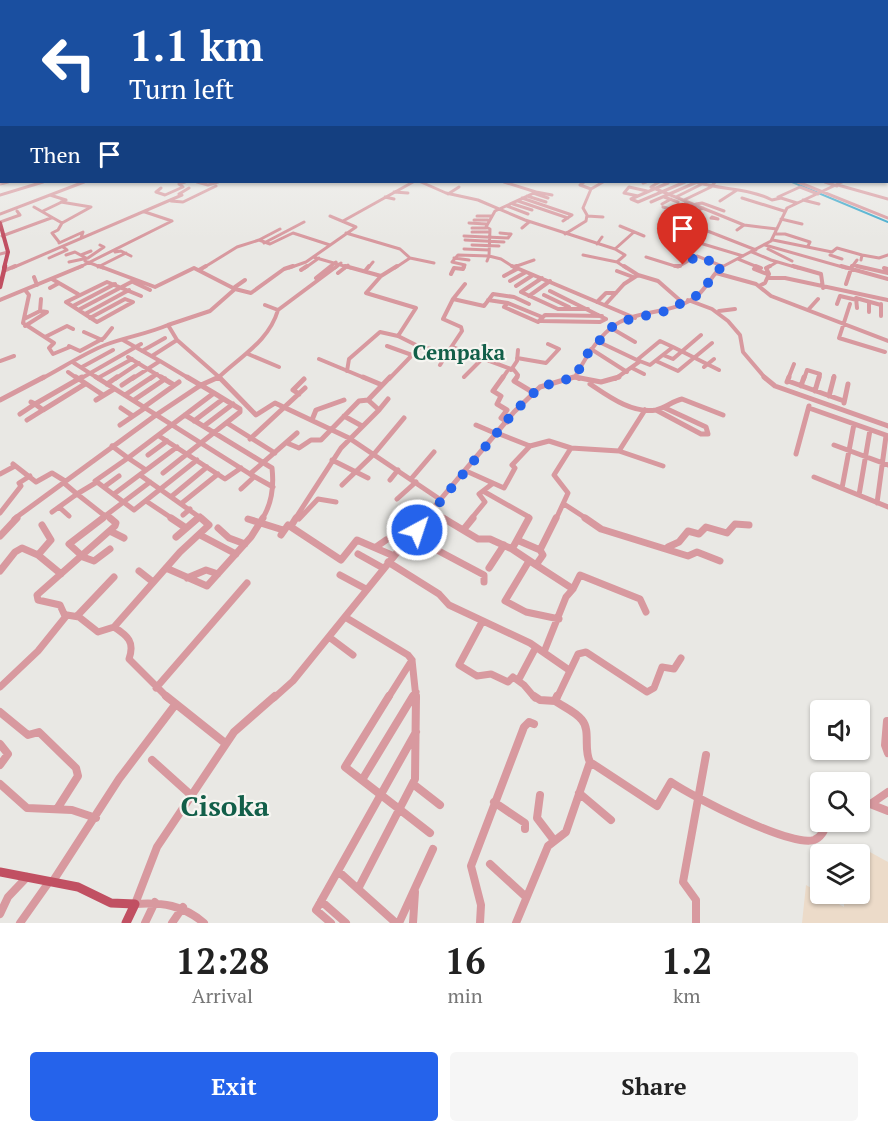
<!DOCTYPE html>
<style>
body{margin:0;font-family:"PT Serif",serif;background:#f6f6f6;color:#222;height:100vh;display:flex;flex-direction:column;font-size:22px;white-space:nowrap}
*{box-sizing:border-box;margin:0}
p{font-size:20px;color:#767676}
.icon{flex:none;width:33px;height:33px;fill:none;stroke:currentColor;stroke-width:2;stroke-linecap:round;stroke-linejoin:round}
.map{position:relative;height:923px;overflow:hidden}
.drawer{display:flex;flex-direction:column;background:#fff;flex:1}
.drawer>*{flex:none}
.top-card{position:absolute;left:0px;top:0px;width:888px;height:183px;box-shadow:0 2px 4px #0004;background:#1a4fa0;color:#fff;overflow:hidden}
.buttons{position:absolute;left:810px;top:700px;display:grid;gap:12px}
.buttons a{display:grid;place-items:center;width:60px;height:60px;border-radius:6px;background:#fff;box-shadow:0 2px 4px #0004;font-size:30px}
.pin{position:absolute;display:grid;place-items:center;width:51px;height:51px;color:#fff;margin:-62px -26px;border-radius:50% 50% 50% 0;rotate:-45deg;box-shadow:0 0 6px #0007}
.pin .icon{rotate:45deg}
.me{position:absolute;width:66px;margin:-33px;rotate:40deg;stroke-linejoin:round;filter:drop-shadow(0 0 4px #0008)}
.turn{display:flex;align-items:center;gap:21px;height:126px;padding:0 30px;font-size:27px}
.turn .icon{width:78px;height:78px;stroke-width:2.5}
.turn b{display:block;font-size:42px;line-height:51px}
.then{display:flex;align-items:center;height:57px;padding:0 30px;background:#0003;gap:12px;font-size:22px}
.eta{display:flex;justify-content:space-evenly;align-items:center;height:102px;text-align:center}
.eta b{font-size:36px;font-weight:700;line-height:42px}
.button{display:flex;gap:12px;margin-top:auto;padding:12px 30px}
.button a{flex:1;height:69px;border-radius:6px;background:#2563eb;color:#fff;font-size:24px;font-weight:700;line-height:69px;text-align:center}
.button a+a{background:#f6f6f6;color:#222}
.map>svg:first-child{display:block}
.industrial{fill:#ecdbc9}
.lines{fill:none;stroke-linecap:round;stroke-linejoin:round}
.canal{stroke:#3aa8cc;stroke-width:2}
.minor-far5{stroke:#d8999f;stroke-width:2}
.minor-far4{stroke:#d8999f;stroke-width:3}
.minor-far3{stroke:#d8999f;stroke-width:4}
.minor-far2{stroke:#d8999f;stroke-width:5}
.minor-far1{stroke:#d8999f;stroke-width:7}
.minor{stroke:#d8999f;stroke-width:8}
.major-far2{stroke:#c15062;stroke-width:4}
.major-far1{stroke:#c15062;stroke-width:4.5}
.major{stroke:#c15062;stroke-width:9}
.route{stroke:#2563eb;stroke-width:10;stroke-dasharray:0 18}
.labels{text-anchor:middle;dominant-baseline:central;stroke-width:4.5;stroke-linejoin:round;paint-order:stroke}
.quarter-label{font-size:21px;font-weight:bold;fill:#125f49;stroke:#f6f5f1}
.near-district-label{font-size:28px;font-weight:bold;fill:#125f49;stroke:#f6f5f1}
</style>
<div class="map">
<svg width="888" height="923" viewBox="0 0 888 923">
<rect width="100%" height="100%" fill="#e9e8e4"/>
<!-- industrial -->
<path class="industrial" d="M868,851L888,862V923H802L806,885L844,907V894H860V861Z"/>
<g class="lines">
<!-- canal -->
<path class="canal" d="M792,182L888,222"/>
<!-- minor-far5 -->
<path class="minor-far5" d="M886,147L888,145"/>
<!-- minor-far4 -->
<path class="minor-far4" d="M197,182L208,185L218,182
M421,182L446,193L478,200L525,220L615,249L625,255L617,262L626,268
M504,182L536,192L495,211L486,227L490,229L489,256L501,259L515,268
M584,182L580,185L591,189
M696,182C721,190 749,188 772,200L781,198L797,203
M798,182L888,218
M825,182L837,186
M643,183L646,182
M668,183L631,199L638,202L685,182
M0,184L8,182
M838,185L888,199
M651,187L744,225
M651,187L659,182
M161,188L156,192L165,195L183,187L179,184L185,182
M394,192L408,193
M536,192L552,195
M533,193L548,198
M179,194L189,188
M448,194L459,187
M0,195L43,182
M527,196L546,202
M638,196L624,193L629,187L647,191
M385,197L394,199
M664,197L678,202
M676,197L706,182
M778,197L800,187L818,194
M522,198L572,215L563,221
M742,198L784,211
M684,200L711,187L715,182
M803,200L819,204
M171,201L183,202L216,186
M518,201L568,218
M720,201L737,190
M61,202L91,207L62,223
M651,202L697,182
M513,204L532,210
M662,204L671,199
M696,204L702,203L724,211
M507,206L528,214
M34,207L62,223L58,230L52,233L59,242
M663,207L674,210
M43,211L66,200L50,195
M672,212L688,202
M694,212L703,208
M0,214L84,182
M680,214L696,205
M477,216H491
M587,216L603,217
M711,218L718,219L712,217
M781,219L802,224
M474,220H488
M343,221L413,182
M0,222L20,215L17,211
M469,223L486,224
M620,226L644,236
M472,228H486
M522,228L529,222
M280,229L259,240L270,244L293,233L330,245
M684,230L702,236L698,242
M705,230L756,250
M737,230L744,225L777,229
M472,232H490
M346,233L400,249L410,258L395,268
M565,234L586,221L587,215L583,208L591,189L603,182
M775,234H785L810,242L808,246
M2,236L51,218
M464,236L508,238L511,234L500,233
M683,238L743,256
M465,240L504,242
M773,240L832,252L837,248L862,255L861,260
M59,243L83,232L81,238
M264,243L304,222
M597,244L602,237
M472,245L499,246
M765,245L846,268
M464,249L489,250
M615,249L634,232
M768,249L792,261
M115,252L121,251L131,256
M752,252L771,260
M0,254L8,252
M66,255L75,252L86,258L85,261L103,268
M81,255L91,251
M583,255L617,262
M830,255L842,259
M862,255L879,258L888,255
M313,257L351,268
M646,257L678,267L697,256L722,266
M49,258L67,250L63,247
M410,258L434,263
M454,258L469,260
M738,259L760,268
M771,260L798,268
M69,262L88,258L104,247L100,245
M853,265L864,268
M98,267L126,253
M514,267L534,260
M12,268L182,195
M78,268L172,221L145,212
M203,268L237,247L259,240
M289,268L306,262L356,227L330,216
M305,268L319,258
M329,268L336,262
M335,268L341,263
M345,268L348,265
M368,268L373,262
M464,268L465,265L452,262L458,255L489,256L487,261
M720,268L771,241L787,208L842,182
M767,268L777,262
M851,268L857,260"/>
<!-- minor-far3 -->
<path class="minor-far3" d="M99,266L155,287L194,268L235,289L251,293L284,269L293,266
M345,266L381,276L366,293L416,308L398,336L420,347L448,352L462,331L461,327L443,319L453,299L465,284
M512,266L635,318
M624,266L638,275L658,281L683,303
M675,266H680
M756,266L761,268
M793,266L821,274L823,288
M841,266L888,279
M857,266L888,273
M514,267L517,266
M757,267L754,269L767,274
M884,268L888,269
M463,269L464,266
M6,270L15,266
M199,270L206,266
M301,270L307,266
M365,271L369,266
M617,271L633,277
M338,273L347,266
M716,273L756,284L771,296L888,341
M451,274L454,268L463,269
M381,276L397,266
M504,276L517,269
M34,277L37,285
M316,278L331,266
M768,278H785L888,300
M52,279L78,294
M510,281L526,272
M133,282L150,290
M846,284L852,266
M516,286L533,275
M759,286L765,283L769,274L766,268L770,266
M235,287L245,280
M50,288L59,283
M25,290L29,295L23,323L54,343L49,348L53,354L70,347
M521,292L558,309H588
M521,292L542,278
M544,295L569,307
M529,296L550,281
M453,299L484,306L493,294L514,297L529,304
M0,300L82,266
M488,300L508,303
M688,300L712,309L728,321L740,335L743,352L766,379
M597,302L606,293H616
M869,302V312
M837,304L840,296L857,300
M850,304L839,338L885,352
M881,304V316
M265,305L278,310
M605,305L624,284L638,275
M73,306L115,284
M857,308L856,298L881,305
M80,309L135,280
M808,310L818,299
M40,311L41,299
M719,311L735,309
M85,314L129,290
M542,317L508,303L504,307L538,322L545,315L602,316
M90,318L125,299L133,302L97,322L66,302L107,282L141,296
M24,319L40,311L47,312L25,326
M541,321L600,322L606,319L550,291
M168,325L210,311L235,289
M611,328L635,342
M84,332L102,340
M45,337L67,326L73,329
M123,340L160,361L132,379
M597,341L637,360
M660,341L673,347L650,365L637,360Z
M69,346L80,351L104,338L112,328
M387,346L412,355
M452,347L514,370L518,375L516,379
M673,347L719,370
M591,349L627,372
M142,351L165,338
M248,354L279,367
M663,355L673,359L701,335
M152,356L177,340
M128,357L164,379
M517,358L546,363L559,349L548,344
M319,359L367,379
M0,361L14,356
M160,361L190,379
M656,361L678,371L712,343
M74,363L99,379
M440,365L448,352
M82,367L113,350
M704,367L714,359
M632,368L644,374
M511,370L517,361L518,350
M347,371L349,359L380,332L398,336
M68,372L78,379
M464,377L483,358
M575,377L579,379
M98,378L132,359
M41,379C62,368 83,354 105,345C126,337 147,334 168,325L177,340L219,377C241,356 269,341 278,310L337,266
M80,379L141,344
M115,379L139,363
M150,379L157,374
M215,379H221
M389,379L420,347
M502,379L508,370
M569,379L575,377C585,359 595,341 611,328C635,308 673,316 698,295C707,287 713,274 722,266
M615,379L639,362
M788,379L794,364
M804,379L807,370L820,374L819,379
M833,379L834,376"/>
<!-- minor-far2 -->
<path class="minor-far2" d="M76,377L103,395
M82,377L35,404L43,410L85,384
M96,377L250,474L297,433
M161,377L174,385
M219,377L256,415L275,403L349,438L441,500
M363,377L382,385
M503,377L493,391L501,396L497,404L507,410L501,418L507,422
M517,377L514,381L534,393
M575,377L601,382L619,377
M764,377L775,386L888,426
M788,381L844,401
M787,382L789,377
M107,384L117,377
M590,384C608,396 632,414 656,410C665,408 673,401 682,399L723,415
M122,385L134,377
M801,386L804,377
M815,391L819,377
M299,394L293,390L304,379
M125,395L152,377
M829,396L834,377
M0,400L44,377
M96,400L114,389
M134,400L165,379
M844,403L848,384
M144,407L179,382
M121,408L133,416
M809,408L888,436
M379,410L388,399
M656,410L701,434H708L706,427L665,408
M20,414L35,404L31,402
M185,415L272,468C274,486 272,504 262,519
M344,416L362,426
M27,420L43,410
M312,420L316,410L344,400
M194,421L223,399
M227,423L275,453
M120,425L145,408
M476,425L497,434
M204,426L233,404
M497,433L530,446L549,441L571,448L619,451L645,410
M159,436L225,479L241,468
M250,439L305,388
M287,443L299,448L311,440H321L359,401L368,400
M834,445L888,465
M112,446L128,458L214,393L187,377
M619,451L663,466
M796,454L809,406
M148,455L167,441
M332,460L368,478
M13,464L36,482L52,473L65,481
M466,471L504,488L515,468L512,465L530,446
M163,473L240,412V409L214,393
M0,474L15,466
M250,474L273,487
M140,475L202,519
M814,477L888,507
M411,479L434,452
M390,480L398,470
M95,481L128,458L146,470
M342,485L374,454L404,418
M104,487L119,476
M842,488L854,424
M241,489L254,477
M483,491L529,517L528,519
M114,494L177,447
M859,495L870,430
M172,496L207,467
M397,499L416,482
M146,501L173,519
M182,503L218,474
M877,503L886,436
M564,504L587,519
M59,507L69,516
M432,511L446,519
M52,512L77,494L64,483
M0,513L21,486L19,483L30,476
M106,515L112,519
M183,515L190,509
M105,516L77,494L97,482L134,510L197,460
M14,519L156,415L201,385L219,377
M101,519L150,482
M196,519L200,516
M295,519L341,448L379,410L368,400L390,377
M299,519L318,499L336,502
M424,519L514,412L540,387L574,377
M471,519L485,502L479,494L492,484
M556,519L568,493L554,475L571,448"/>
<!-- minor-far1 -->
<path class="minor-far1" d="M171,518L186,528
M443,518L478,539H490L512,549
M529,518L517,540L540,550
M556,518L540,550L543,555L536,565L573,589L580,575L640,599L646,612
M585,518L601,529L688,556L697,552L720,561
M248,519L283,530
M291,526L296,518
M218,528L229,538L245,544
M417,529L426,535L435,549L484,575V582
M464,529L473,518
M110,531L124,538
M200,535L236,554
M281,535L288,525L341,560L357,540L394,556
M0,536L17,518
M176,537L198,518
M517,540L512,549L536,565
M376,547L386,540
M668,547L679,542L688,531L699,534L706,527L727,533L735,524L749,525
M358,554L383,568
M38,555L51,540L42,525
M81,555L69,544L103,518
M83,557L94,561L110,549
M529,561L505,601L526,612L559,619
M388,562L439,594L449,605L530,643L569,670
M166,568L207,586L251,537L263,518
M489,568L504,545
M0,571L15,552L22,548L38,555L61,574
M139,571L153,582
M340,575L366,589
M187,578L206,570L218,574
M65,616L60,605L38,600L37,595L115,526L116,523L110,518
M77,616L114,577
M345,617L408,655L412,660L416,698
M482,622L459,665L477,676L491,674L508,682L513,677L524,685L535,698
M329,637L353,655
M544,652L566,597L573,589
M519,679L536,647
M0,687L38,651L67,615L79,617L98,632L114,627
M156,688L247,583
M168,698L129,659C135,642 128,636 114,627L180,552L209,525L201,518
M274,698L293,681L425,518
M388,698L412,660
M412,698L416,692
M557,698L578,654L586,652L647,692L654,688L662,667L674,669L681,658"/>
<!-- minor -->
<path class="minor" d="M166,696L225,743
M389,696L345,767L430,833
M534,696L540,700L555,701
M557,696L555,701C564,707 576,712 582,720C591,731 583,749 590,762
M0,712L28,735L39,732L76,768L78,776L57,809
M887,721L885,745L888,753
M0,744L8,754L0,765
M152,760L192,796
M362,780L413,696
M0,784L27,808L72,810L96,818
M413,784L440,805
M579,793L611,820
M540,795L537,818L553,839
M860,800L888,811
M494,802L525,823V829
M872,803L888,792
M490,864L526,897
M338,871L358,889
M53,881L119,779L175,705
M321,901L346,923
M0,914L8,897L27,877
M20,923L49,882
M145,923L155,902
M172,923L183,907
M204,923C183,905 162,902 135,904L157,847L234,732L275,696
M331,923L316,910L416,732
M396,923L358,889L415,779L416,696
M399,923L433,849
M413,923L415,892
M480,923L481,905L471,866L524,727L529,722L534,724
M516,923L548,846L566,832L590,762L657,806L671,782C693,797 790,847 814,840C822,837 825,830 827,822
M696,923V900L683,882L706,755"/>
<!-- major-far2 -->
<path class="major-far2" d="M0,223L8,252L4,268"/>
<!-- major-far1 -->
<path class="major-far1" d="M0,287L5,266"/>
<!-- major -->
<path class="major" d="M0,872L78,887L111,903L135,904
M126,923L135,904"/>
</g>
<!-- sky -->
<linearGradient id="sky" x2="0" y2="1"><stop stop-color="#62afdd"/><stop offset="0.46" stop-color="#f5f5f3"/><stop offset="1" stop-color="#f5f5f3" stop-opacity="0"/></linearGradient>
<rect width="888" height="239" fill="url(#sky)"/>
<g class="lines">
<!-- route -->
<path class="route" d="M417,530L514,412L540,387L575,377L588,353L612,327L627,320L666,311L698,295L722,266L697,256L683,265"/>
</g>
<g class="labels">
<!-- quarter labels -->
<g class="quarter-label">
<text x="459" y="352">Cempaka</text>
</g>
<!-- near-district labels -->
<g class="near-district-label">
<text x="225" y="805">Cisoka</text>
</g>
</g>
</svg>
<div class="buttons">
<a><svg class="icon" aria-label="sound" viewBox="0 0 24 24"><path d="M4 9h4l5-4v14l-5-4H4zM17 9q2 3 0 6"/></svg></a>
<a><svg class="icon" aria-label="search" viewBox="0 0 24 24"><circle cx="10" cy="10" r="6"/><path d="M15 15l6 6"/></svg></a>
<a><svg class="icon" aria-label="layers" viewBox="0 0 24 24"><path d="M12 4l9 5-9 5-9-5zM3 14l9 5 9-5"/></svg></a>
</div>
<div class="pin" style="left:683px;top:265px;background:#d93025"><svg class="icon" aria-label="arrive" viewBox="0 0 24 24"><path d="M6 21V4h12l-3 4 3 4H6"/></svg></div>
<svg class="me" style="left:417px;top:530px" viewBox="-20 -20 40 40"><circle r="17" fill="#2563eb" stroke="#fff" stroke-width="3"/><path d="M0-11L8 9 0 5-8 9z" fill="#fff"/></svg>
<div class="top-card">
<div class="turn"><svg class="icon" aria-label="left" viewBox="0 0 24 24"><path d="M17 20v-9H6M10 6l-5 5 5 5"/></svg><div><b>1.1 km</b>Turn left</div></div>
<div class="then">Then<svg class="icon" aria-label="arrive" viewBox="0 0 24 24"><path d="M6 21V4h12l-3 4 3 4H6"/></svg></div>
</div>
</div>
<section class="drawer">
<div class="eta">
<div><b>12:28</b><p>Arrival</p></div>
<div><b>16</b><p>min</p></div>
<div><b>1.2</b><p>km</p></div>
</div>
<div class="button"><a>Exit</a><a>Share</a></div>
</section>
